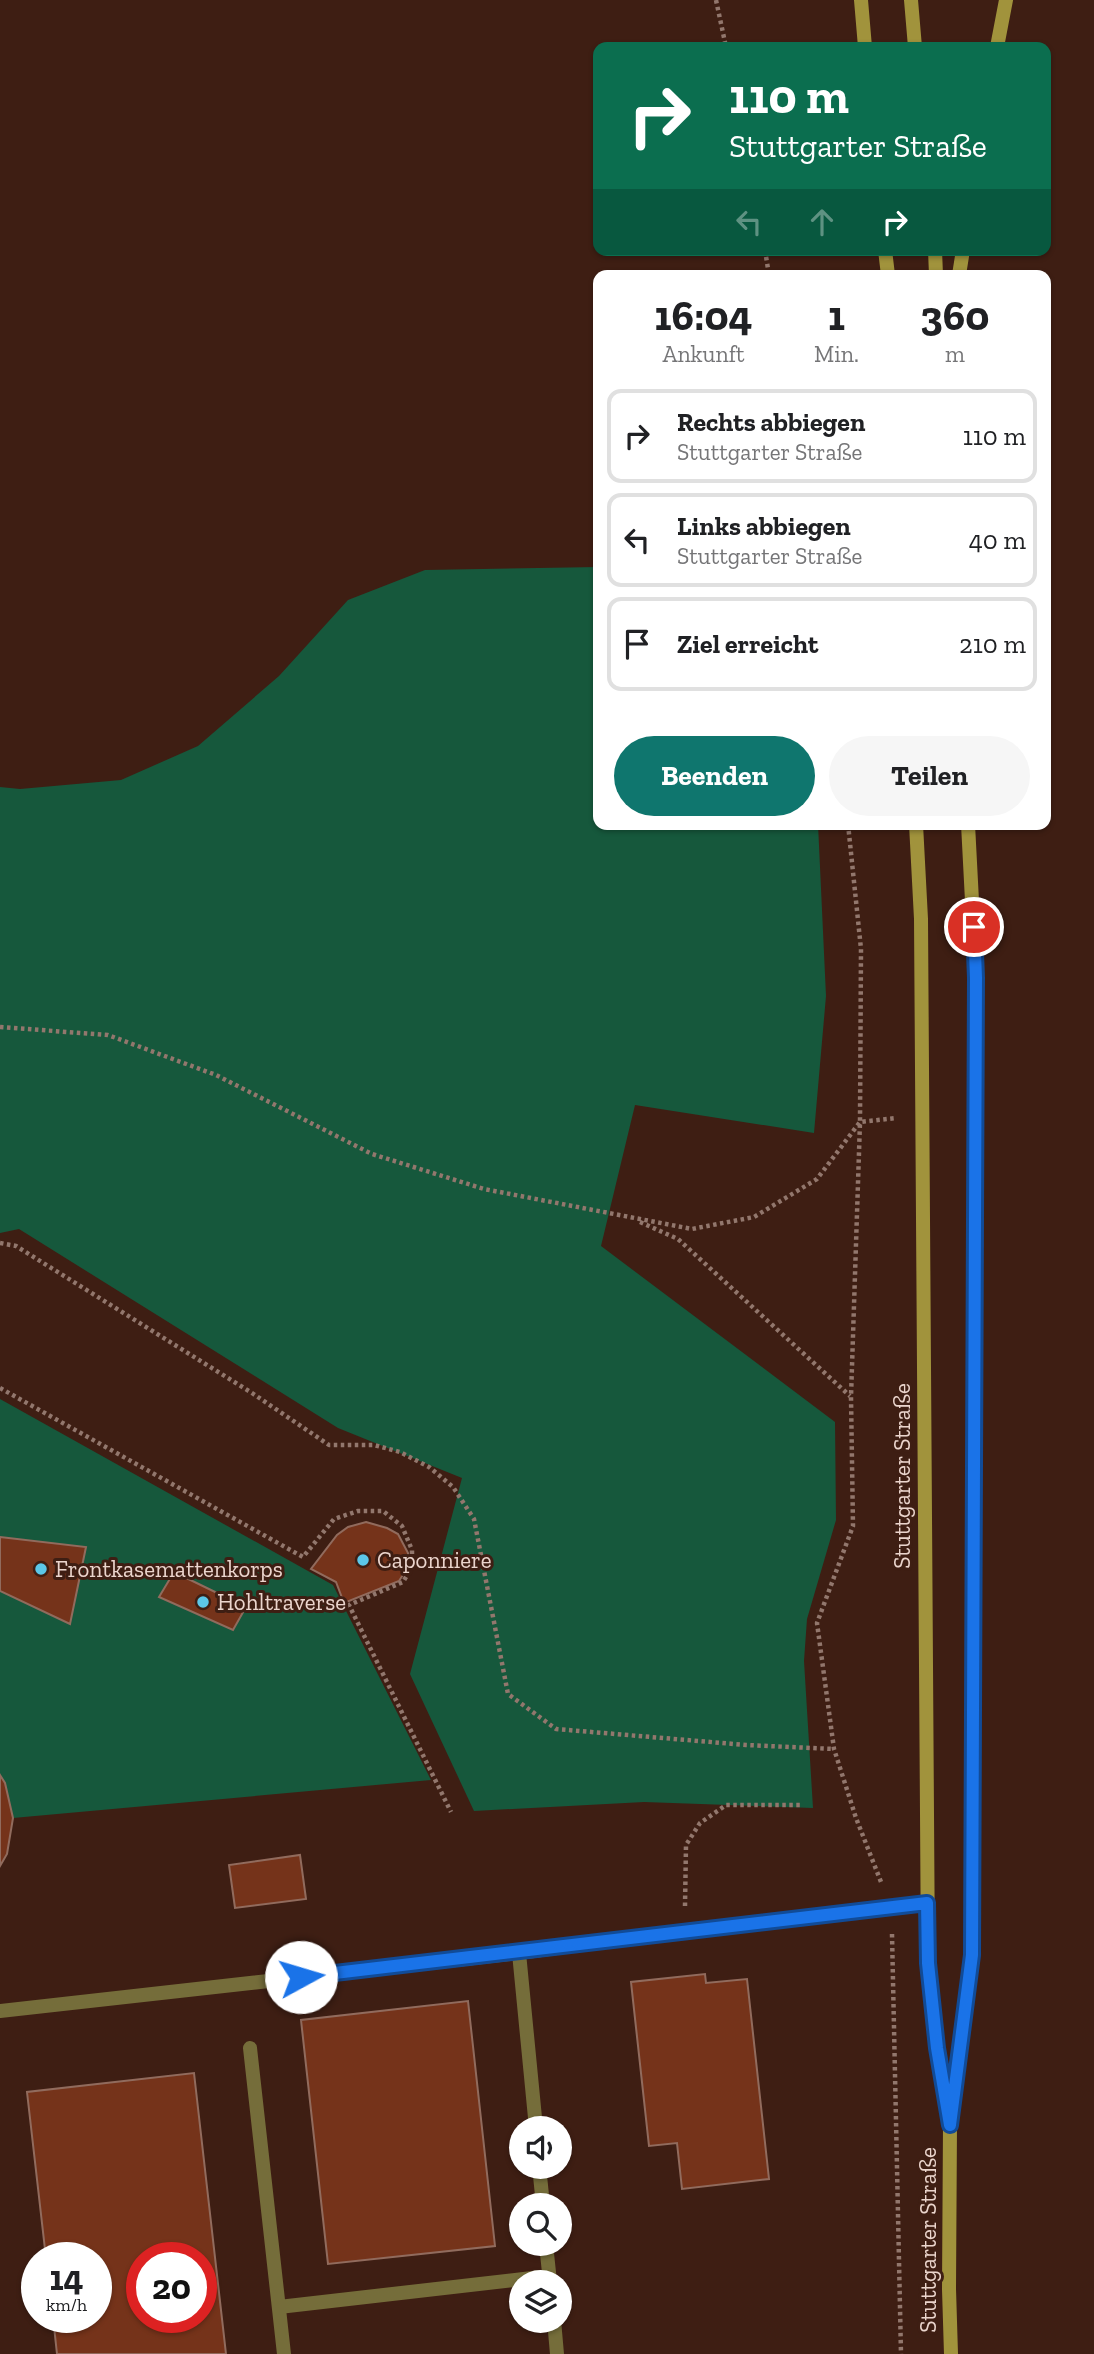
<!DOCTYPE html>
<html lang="de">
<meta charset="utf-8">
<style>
body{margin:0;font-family:"Zilla Slab",serif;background:#f6f6f6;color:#202124;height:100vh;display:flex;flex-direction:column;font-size:26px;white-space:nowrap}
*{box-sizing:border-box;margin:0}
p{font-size:23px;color:#757577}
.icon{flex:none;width:38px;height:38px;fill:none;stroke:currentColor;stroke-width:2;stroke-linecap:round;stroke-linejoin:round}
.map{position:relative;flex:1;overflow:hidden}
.side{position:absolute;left:593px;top:270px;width:458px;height:560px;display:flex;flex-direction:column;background:#fff;border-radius:14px;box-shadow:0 2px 5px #0004}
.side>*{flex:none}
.hud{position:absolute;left:593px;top:42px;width:458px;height:214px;border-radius:14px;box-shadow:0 2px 5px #0004;background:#0b6e4f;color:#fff;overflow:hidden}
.tools{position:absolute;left:509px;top:2116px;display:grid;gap:14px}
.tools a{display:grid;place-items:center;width:63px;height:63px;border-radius:50%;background:#fff;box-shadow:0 2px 5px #0004;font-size:35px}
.speed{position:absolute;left:21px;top:2242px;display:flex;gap:14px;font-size:35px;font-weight:700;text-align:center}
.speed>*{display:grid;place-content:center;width:91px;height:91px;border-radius:50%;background:#fff;box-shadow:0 2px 5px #0004;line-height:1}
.speed small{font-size:18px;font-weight:400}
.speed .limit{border:10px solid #d22;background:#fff;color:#111}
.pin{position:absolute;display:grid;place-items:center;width:60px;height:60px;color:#fff;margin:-30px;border:4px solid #fff;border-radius:50%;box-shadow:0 2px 7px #0007}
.me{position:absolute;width:77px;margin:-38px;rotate:84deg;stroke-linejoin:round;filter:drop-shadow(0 0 5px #0008)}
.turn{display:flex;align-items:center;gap:24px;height:147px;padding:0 21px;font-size:32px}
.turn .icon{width:91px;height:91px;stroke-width:2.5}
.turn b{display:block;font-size:49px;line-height:60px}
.lanes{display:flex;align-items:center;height:66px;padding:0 21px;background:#0003;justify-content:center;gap:35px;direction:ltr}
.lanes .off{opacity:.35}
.eta{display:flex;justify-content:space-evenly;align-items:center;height:119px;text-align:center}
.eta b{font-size:42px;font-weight:700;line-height:49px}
.primary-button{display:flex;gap:14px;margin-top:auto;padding:14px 21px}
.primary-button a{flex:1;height:80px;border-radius:42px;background:#0f766e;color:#fff;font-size:28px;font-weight:700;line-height:80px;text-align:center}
.primary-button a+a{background:#f6f6f6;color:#202124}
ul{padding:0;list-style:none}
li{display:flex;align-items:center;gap:21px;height:94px;margin:0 14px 10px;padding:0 7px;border:4px solid #e0e0e0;border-radius:14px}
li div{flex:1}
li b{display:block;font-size:26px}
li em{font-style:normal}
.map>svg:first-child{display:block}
.green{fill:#16583c}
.building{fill:#75331a;stroke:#916b5d;stroke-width:2;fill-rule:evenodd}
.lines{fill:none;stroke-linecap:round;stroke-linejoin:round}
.path{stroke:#92776d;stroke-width:4.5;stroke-dasharray:3.5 3.5;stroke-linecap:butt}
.service{stroke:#756d3a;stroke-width:14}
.secondary{stroke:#a1933c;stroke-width:14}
.route-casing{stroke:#114b97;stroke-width:18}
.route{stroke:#1a73e8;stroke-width:12}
.poi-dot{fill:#5cc7e8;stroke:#3e1e13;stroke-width:2.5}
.labels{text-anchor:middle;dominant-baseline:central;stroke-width:6;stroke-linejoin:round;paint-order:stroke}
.street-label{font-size:23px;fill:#ebd5cd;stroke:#3e1e13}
.poi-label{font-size:23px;fill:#ebd5cd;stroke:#3e1e13;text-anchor:start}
</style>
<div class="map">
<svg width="1094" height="2354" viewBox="0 0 1094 2354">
<rect width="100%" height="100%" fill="#3e1e13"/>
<!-- green -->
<path class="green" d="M598,567V824H818L826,996L814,1133L635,1105L601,1246L835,1422L836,1520L807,1619L804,1661L813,1808L644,1802L474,1811L410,1674L462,1478L338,1428L19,1229L0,1233V787L20,789L121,780L198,746L279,676L348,600L425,570Z
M0,1399L333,1585L431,1780L13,1818L5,1783L0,1775Z"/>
<!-- building -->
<path class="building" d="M366,1522L387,1528L398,1534L408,1553V1567L399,1581L344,1603L336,1582L311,1569L337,1535L348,1527Z
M0,1537L86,1547L70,1624L0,1591Z
M174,1572L246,1607L233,1630L159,1597Z
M0,1775L5,1783L13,1818L7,1854L0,1866Z
M300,1855L306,1899L235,1908L229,1865Z
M705,1974L706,1983L747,1979L769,2179L682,2189L677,2143L649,2146L631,1982Z
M468,2001L495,2246L328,2264L301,2020Z
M194,2073L226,2354H57L53,2317H96V2258H46L27,2092ZM142,2258H201V2317H142Z"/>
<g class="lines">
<!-- path -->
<path class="path" d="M716,0L726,47
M765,250L769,275
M848,824L861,949L860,1122L851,1397L853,1526L817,1623L834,1749L856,1818L881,1882
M0,1027L108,1035L216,1075L372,1154L484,1189L692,1229L754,1217L817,1179L860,1122L896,1118
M640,1222L678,1239L850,1396
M0,1243L16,1246L252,1393L329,1445H374L400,1452L429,1467L453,1487L474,1519L508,1694L556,1729L746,1745L834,1749
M0,1388L303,1557L334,1519L358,1511H383L402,1526L412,1550V1567L403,1582L349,1605L451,1812
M685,1906L686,1845L700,1823L726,1805H803
M892,1934L901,2354"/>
<!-- service -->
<path class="service" d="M519,1953L684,1931L927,1903
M0,2011L519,1953L536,2128
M250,2048L284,2354
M539,2166L543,2205
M546,2244L550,2282
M279,2307L549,2276
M554,2320L557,2354"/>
<!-- secondary -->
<path class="secondary" d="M861,0L865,47
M911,0L915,47
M997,47L1006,0
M885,250L888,275
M935,250L936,275
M959,275L963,250
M916,824L921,919L928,1963L937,2048L947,2110
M951,2354L949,2289L950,2125L972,1955L976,978L968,824"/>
</g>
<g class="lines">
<!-- route casing -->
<g class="route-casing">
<path id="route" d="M301,1977L927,1903L928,1963L937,2048L950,2125L972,1955L976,978L974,927"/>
</g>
<!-- route -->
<use href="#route" class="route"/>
</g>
<!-- markers -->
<g class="poi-dot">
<circle cx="363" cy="1560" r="7"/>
<circle cx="41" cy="1569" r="7"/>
<circle cx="203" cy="1602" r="7"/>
</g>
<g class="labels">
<!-- street labels -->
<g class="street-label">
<text transform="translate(902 1476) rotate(-90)">Stuttgarter Straße</text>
<text transform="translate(928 2240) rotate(-90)">Stuttgarter Straße</text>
</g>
<!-- poi labels -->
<g class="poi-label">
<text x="377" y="1560">Caponniere</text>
<text x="55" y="1569">Frontkasemattenkorps</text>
<text x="217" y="1602">Hohltraverse</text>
</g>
</g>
</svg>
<div class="tools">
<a><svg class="icon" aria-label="sound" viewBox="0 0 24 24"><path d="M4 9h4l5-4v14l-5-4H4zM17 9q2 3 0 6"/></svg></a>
<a><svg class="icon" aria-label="search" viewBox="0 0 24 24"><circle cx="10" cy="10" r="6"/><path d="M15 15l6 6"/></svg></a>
<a><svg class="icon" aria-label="layers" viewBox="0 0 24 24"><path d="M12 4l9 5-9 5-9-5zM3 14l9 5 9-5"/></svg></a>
</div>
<div class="speed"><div>14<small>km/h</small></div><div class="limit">20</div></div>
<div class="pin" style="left:974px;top:927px;background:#d93025"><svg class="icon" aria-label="arrive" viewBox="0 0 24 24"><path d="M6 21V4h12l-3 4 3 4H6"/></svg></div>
<svg class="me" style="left:301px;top:1977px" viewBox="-20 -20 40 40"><circle r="19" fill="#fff"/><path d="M0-13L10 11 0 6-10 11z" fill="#1a73e8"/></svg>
<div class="hud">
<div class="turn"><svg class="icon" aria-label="right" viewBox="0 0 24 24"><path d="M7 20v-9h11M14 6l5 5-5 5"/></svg><div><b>110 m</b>Stuttgarter Straße</div></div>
<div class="lanes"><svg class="icon off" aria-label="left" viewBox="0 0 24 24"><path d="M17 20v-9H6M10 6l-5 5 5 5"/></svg><svg class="icon off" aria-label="ahead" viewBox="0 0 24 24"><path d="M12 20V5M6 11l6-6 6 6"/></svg><svg class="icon" aria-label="right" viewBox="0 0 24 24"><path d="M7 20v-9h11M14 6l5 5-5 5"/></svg></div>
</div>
<section class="side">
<div class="eta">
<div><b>16:04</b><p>Ankunft</p></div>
<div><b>1</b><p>Min.</p></div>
<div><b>360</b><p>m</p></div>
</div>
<ul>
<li><svg class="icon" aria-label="right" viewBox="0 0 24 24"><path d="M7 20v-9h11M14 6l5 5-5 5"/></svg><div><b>Rechts abbiegen</b><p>Stuttgarter Straße</p></div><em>110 m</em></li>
<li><svg class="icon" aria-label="left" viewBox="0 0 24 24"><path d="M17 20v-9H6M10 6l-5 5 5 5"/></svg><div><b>Links abbiegen</b><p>Stuttgarter Straße</p></div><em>40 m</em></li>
<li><svg class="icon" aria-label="arrive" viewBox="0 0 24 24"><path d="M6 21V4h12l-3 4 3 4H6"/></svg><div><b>Ziel erreicht</b></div><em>210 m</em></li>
</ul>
<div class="primary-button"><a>Beenden</a><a>Teilen</a></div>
</section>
</div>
